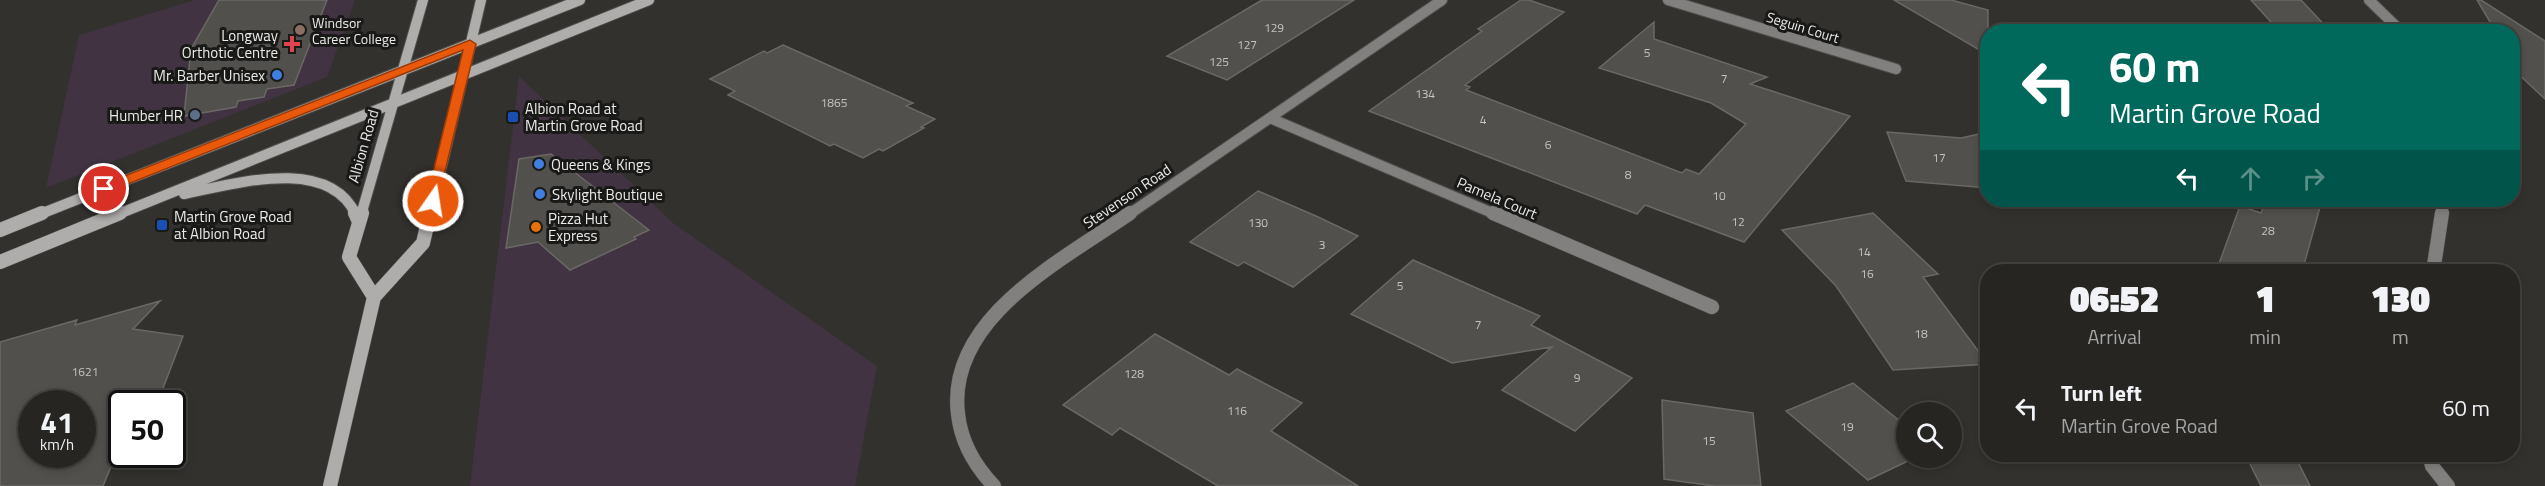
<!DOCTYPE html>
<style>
body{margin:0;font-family:"Titillium Web",sans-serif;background:#32312f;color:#f1f3f6;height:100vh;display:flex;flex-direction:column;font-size:22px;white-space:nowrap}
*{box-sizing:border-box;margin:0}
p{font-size:20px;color:#a4a5a5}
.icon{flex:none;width:33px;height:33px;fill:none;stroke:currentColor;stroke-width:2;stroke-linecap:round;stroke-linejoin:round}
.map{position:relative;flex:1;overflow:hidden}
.details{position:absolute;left:1980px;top:264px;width:540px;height:198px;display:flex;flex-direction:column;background:#262522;border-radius:24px;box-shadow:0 3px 9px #0003,0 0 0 2px #424240}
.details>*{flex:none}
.guide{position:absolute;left:1980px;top:24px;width:540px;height:183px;border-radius:24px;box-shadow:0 3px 9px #0003,0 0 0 2px #424240;background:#00695c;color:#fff;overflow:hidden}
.tools{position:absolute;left:1896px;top:402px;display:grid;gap:12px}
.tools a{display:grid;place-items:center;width:66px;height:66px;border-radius:50%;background:#262522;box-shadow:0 3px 9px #0003,0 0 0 2px #424240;font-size:30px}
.speed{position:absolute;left:18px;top:390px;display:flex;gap:12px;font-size:30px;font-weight:700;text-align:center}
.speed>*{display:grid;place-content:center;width:78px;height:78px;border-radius:50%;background:#262522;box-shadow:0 3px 9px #0003,0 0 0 2px #424240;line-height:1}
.speed small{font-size:15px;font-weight:400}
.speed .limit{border:3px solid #111;border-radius:9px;background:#fff;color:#111}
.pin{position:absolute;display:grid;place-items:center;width:51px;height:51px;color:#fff;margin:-26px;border:3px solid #fff;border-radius:50%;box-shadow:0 2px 6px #0007}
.me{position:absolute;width:66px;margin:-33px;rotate:13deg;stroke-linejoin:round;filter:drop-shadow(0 0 4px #0008)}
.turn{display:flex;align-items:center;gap:21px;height:126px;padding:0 30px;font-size:27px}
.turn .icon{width:78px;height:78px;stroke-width:2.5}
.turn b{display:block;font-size:42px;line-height:51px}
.lanes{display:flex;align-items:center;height:57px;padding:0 30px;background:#0003;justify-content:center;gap:30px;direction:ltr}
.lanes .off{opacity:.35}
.eta{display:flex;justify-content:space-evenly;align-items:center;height:102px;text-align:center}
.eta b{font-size:36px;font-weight:800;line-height:42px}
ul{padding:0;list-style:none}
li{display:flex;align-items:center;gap:18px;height:84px;padding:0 30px}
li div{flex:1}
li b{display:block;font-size:22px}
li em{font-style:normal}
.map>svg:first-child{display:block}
.commercial{fill:#413341}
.building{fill:#51504d;stroke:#6a6865;stroke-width:1.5;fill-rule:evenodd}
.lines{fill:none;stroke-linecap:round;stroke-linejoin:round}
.street-far1-casing{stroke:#504f4c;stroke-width:12}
.street-casing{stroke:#504f4c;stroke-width:15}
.secondary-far1-casing{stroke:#504f4c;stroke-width:12}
.secondary-casing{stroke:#504f4c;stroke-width:15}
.street-far1{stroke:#81807f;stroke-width:10}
.street{stroke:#81807f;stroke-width:14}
.secondary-far1{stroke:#afadab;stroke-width:10}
.secondary{stroke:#afadab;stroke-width:14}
.route{fill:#ea580c;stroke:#983908;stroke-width:1.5}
.education-dot{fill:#8d6e63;stroke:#191918;stroke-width:2}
.health-dot{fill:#e0444e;stroke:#191918;stroke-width:2}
.shop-dot{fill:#3f7fe0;stroke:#191918;stroke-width:2}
.service-dot{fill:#5c6f8a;stroke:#191918;stroke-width:2}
.transit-dot{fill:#1a4fb4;stroke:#191918;stroke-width:2}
.food-dot{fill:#e8710a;stroke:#191918;stroke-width:2}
.labels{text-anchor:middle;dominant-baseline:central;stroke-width:6;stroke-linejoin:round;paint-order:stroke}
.number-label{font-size:12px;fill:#c4c4c1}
.far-poi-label{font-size:14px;fill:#ebeae8;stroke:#191918;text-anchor:start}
.far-street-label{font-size:14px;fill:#ebeae8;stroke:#191918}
.poi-label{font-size:15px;fill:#ebeae8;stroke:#191918;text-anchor:start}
.street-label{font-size:15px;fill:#ebeae8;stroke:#191918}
</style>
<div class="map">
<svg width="2545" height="486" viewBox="0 0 2545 486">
<rect width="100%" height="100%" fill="#32312e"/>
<!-- commercial -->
<path class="commercial" d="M195,0H355L327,77L46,188L79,35Z
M519,76L673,223L877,366L855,486H470Z"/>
<!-- building -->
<path class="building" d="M219,0H327L294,85L267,89L264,97L238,101L236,107L184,116L191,49Z
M1262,0H1354L1227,80L1167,56Z
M1521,0H1529L1564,12L1465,85L1470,87L1466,90L1682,173L1686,169L1699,174L1746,124L1711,103L1599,68L1654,22V39L1767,77L1750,84L1850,116L1744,242L1645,205L1637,214L1369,111L1482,31L1478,29Z
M1894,0H1951L1988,10V55Z
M2251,0H2301L2331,32H2280Z
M2477,0H2481L2545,41V99L2512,68V32H2496Z
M783,45L913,103L906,106L935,119L921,127L924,128L883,151L879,149L863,158L834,144L830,146L728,95L735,91L710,79L764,51L767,53Z
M1887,132L1961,138L1988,132V188L1906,181Z
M551,154L649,230L634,237L636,239L570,270L538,242L506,248L519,159Z
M1258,191L1316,216L1358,236L1293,287L1244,262L1238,266L1190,242Z
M2266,200H2322L2302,272H2216L2240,206L2261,213Z
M1873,213L1938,274L1923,277L1988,364L1893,370L1836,286L1782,230Z
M1413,260L1540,316L1531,325L1632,378L1575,431L1502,390L1552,347L1452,363L1351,314Z
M160,301L133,329L183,336L157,404H122V451L117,452L103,486H0V342L77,320L75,325ZM32,404H82V454H32Z
M1155,334L1229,375L1237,369L1302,403L1271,431L1358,486H1218L1120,428L1112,435L1063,405Z
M1853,383L1906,426V462L1868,480L1786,411Z
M1662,400L1753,413L1761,486H1714L1664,479Z
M2245,454H2294L2310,486H2261Z"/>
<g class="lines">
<!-- street-far1 casing -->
<g class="street-far1-casing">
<path id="street-far1" d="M1668,0L1896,69
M2369,0L2402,32
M1270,118L1497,215
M1128,215L1442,0
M2442,215L2444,200"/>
</g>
<!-- street casing -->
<g class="street-casing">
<path id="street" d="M1493,213L1712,307
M2433,272L2442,213
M2429,454L2432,466L2448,486
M994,486C975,466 961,442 958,414C946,318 1063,260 1130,213"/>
</g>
<!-- secondary-far1 casing -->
<g class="secondary-far1-casing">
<path id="secondary-far1" d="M184,194C234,184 329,155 356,215
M38,215L580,0
M116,215L649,0
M361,215L423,0
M430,215L481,0"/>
</g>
<!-- secondary casing -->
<g class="secondary-casing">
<path id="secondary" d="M355,213L359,222
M362,213L349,257L374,297
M0,230L42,213
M0,262L120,213
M330,486L374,297L423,243L430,213"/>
</g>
<!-- street-far1 -->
<use href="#street-far1" class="street-far1"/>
<!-- street -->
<use href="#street" class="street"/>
<!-- secondary-far1 -->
<use href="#secondary-far1" class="secondary-far1"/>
<!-- secondary -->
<use href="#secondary" class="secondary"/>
</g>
<!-- route -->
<path class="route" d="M470,40L476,44L437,204L433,205L426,201L463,50L108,192H99L97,189L99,186Z"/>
<!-- markers -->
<circle class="education-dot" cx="300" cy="30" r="6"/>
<path class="health-dot" d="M289 35h6v6h6v6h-6v6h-6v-6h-6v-6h6z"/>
<g class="shop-dot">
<circle cx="277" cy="75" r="6"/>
<circle cx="539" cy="164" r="6"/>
<circle cx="540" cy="194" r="6"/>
</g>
<circle class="service-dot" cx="195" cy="115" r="6"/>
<g class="transit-dot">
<rect x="507" y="111" width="12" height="12" rx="3"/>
<rect x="156" y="219" width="12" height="12" rx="3"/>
</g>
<circle class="food-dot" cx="536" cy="227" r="6"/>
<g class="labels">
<!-- number labels -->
<g class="number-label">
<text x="1274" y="27">129</text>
<text x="1247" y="44">127</text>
<text x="1647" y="52">5</text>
<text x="1219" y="61">125</text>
<text x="1724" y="78">7</text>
<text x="1425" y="93">134</text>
<text x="834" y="102">1865</text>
<text x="1483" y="119">4</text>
<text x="1548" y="144">6</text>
<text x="1939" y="157">17</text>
<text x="1628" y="174">8</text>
<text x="1719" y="195">10</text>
<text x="1738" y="221">12</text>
<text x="1258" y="222">130</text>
<text x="2268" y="230">28</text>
<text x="1322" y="244">3</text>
<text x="1864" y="251">14</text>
<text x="1867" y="273">16</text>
<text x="1400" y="285">5</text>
<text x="1478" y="324">7</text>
<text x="1921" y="333">18</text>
<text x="85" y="371">1621</text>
<text x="1134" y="373">128</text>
<text x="1577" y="377">9</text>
<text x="1237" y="410">116</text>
<text x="1847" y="426">19</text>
<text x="1709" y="440">15</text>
</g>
<!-- far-poi labels -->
<g class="far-poi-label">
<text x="312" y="22">Windsor<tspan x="312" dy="16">Career College</tspan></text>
</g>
<!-- far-street labels -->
<g class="far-street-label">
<text transform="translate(1803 27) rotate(17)">Seguin Court</text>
</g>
<!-- poi labels -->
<g class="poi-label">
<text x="278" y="35" text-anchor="end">Longway<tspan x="278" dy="17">Orthotic Centre</tspan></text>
<text x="265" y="75" text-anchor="end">Mr. Barber Unisex</text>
<text x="525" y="108">Albion Road at<tspan x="525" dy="17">Martin Grove Road</tspan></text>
<text x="183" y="115" text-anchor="end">Humber HR</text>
<text x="551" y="164">Queens &amp; Kings</text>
<text x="552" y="194">Skylight Boutique</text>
<text x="174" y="216">Martin Grove Road<tspan x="174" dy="17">at Albion Road</tspan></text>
<text x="548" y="218">Pizza Hut<tspan x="548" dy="17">Express</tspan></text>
</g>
<!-- street labels -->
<g class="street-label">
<text transform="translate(363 146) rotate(-74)">Albion Road</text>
<text transform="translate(1127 196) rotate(-34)">Stevenson Road</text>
<text transform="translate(1497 198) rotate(23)">Pamela Court</text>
</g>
</g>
</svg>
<div class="tools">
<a><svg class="icon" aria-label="search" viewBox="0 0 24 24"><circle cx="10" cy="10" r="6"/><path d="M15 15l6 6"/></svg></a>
</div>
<div class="speed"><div>41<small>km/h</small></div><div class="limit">50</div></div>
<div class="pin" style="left:104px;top:189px;background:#d93025"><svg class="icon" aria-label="arrive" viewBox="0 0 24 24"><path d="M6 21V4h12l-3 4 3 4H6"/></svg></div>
<svg class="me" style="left:433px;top:201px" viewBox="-20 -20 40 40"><circle r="17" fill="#ea580c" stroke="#fff" stroke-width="3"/><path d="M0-11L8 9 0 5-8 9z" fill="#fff"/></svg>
<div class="guide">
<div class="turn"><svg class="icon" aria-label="left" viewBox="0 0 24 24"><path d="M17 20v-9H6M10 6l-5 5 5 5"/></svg><div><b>60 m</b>Martin Grove Road</div></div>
<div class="lanes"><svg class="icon" aria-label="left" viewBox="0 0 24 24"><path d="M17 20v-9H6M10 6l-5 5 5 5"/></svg><svg class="icon off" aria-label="ahead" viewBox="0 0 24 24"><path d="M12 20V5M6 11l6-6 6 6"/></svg><svg class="icon off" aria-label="right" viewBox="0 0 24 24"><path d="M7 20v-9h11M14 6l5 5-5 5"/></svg></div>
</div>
<section class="details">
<div class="eta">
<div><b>06:52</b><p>Arrival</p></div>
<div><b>1</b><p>min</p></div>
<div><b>130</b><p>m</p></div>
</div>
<ul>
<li><svg class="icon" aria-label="left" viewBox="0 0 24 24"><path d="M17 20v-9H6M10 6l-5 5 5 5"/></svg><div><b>Turn left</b><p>Martin Grove Road</p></div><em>60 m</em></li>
</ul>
</section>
</div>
